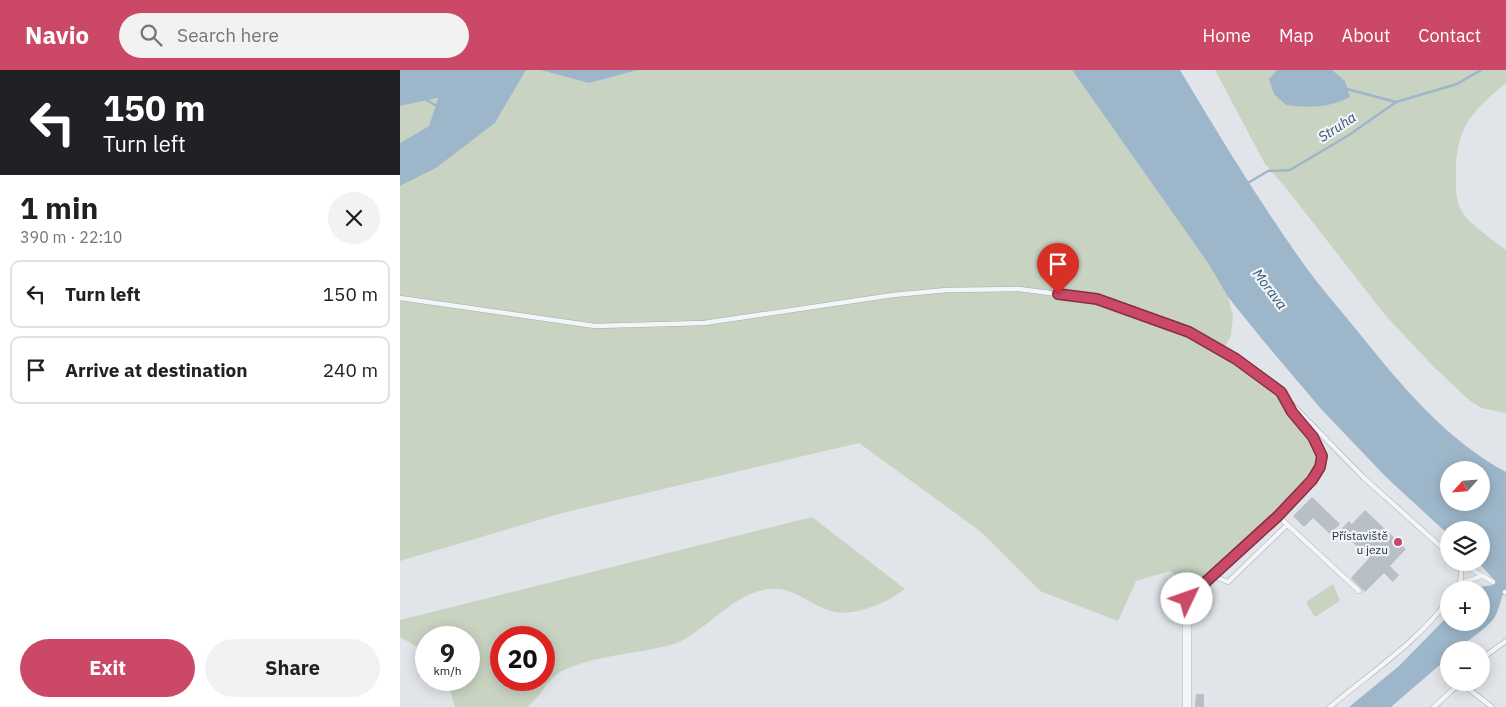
<!DOCTYPE html>
<meta charset="utf-8">
<style>
body{margin:0;font-family:"IBM Plex Sans",sans-serif;background:#f2f2f2;color:#202124;height:100vh;display:flex;flex-direction:column;font-size:19px;white-space:nowrap}
*{box-sizing:border-box;margin:0}
p{font-size:16px;color:#757577}
.icon{flex:none;width:28px;height:28px;fill:none;stroke:currentColor;stroke-width:2;stroke-linecap:round;stroke-linejoin:round}
.map{position:relative;flex:1;overflow:hidden}
.details{display:flex;flex-direction:column;background:#fff;width:400px}
.details>*{flex:none}
.hud{background:#202124;color:#fff;overflow:hidden}
.needle{width:32px;rotate:244deg}
.buttons{position:absolute;left:1040px;top:391px;display:grid;gap:10px}
.buttons a{display:grid;place-items:center;width:50px;height:50px;border-radius:50%;background:#fff;box-shadow:0 2px 12px #0003;font-size:25px}
.speed{position:absolute;left:15px;top:556px;display:flex;gap:10px;font-size:25px;font-weight:700;text-align:center}
.speed>*{display:grid;place-content:center;width:65px;height:65px;border-radius:50%;background:#fff;box-shadow:0 2px 12px #0003;line-height:1}
.speed small{font-size:12px;font-weight:400}
.speed .limit{border:8px solid #d22;background:#fff;color:#111}
.pin{position:absolute;display:grid;place-items:center;width:42px;height:42px;color:#fff;margin:-51px -21px;border-radius:50% 50% 50% 0;rotate:-45deg;box-shadow:0 0 5px #0007}
.pin .icon{rotate:45deg}
.me{position:absolute;width:55px;margin:-28px;rotate:48deg;stroke-linejoin:round;filter:drop-shadow(0 0 4px #0008)}
.turn{display:flex;align-items:center;gap:18px;height:105px;padding:0 20px;font-size:22px}
.turn .icon{width:65px;height:65px;stroke-width:2.5}
.turn b{display:block;font-size:35px;line-height:42px}
.round{display:grid;place-items:center;flex:none;width:52px;height:52px;border-radius:26px;background:#f2f2f2}
.head{display:flex;align-items:center;justify-content:space-between;height:85px;padding:0 20px}
h1{font-size:30px;font-weight:700;line-height:38px}
.primary-button{display:flex;gap:10px;margin-top:auto;padding:10px 20px}
.primary-button a{flex:1;height:58px;border-radius:30px;background:#cb4967;color:#fff;font-size:20px;font-weight:700;line-height:58px;text-align:center}
.primary-button a+a{background:#f2f2f2;color:#202124}
ul{padding:0;list-style:none}
li{display:flex;align-items:center;gap:15px;height:68px;margin:0 10px 8px;padding:0 10px;border:2px solid #e0e0e0;border-radius:10px}
li div{flex:1}
li b{display:block;font-size:19px}
li em{font-style:normal}
header{display:flex;align-items:center;gap:30px;box-sizing:border-box;height:70px;padding:0 25px;background:#cb4967;color:#fff}
header strong{font-size:24px}
nav{display:flex;gap:28px;margin-inline-start:auto;font-size:18px}
.search{width:350px;height:45px;background:#f2f2f2;display:flex;align-items:center;gap:12px;box-sizing:border-box;padding:0 18px;border-radius:28px;color:#757577;font-size:19px}
main{display:flex;flex:1;min-height:0}
.map>svg:first-child{display:block}
.green{fill:#c8d3c2;fill-rule:evenodd}
.water{fill:#9db6c9;fill-rule:evenodd}
.lines{fill:none;stroke-linecap:round;stroke-linejoin:round}
.stream{stroke:#9db6c9;stroke-width:2.5}
.building{fill:#b8bfc6}
.lane-casing{stroke:#a6acb3;stroke-width:5.5}
.street-casing{stroke:#a6acb3;stroke-width:10}
.lane{stroke:#f4f5f8;stroke-width:4.5}
.street{stroke:#f4f5f8;stroke-width:9}
.route-casing{stroke:#842f43;stroke-width:12}
.route{stroke:#cb4967;stroke-width:9}
.poi-dot{fill:#cb4967;stroke:#f0f4f7;stroke-width:2}
.labels{text-anchor:middle;dominant-baseline:central;stroke-width:4.5;stroke-linejoin:round;paint-order:stroke}
.poi-label{font-size:12px;fill:#2a3441;stroke:#f0f4f7;text-anchor:end}
.water-label{font-size:14px;font-style:italic;fill:#345674;stroke:#f0f4f7}
</style>
<header>
<strong>Navio</strong>
<div class="search"><svg class="icon" aria-label="search" viewBox="0 0 24 24"><circle cx="10" cy="10" r="6"/><path d="M15 15l6 6"/></svg>Search here</div>
<nav><a>Home</a><a>Map</a><a>About</a><a>Contact</a></nav>
</header>
<main>
<section class="details">
<div class="hud">
<div class="turn"><svg class="icon" aria-label="left" viewBox="0 0 24 24"><path d="M17 20v-9H6M10 6l-5 5 5 5"/></svg><div><b>150 m</b>Turn left</div></div>
</div>
<div class="head"><div><h1>1 min</h1><p>390 m · 22:10</p></div><a class="round"><svg class="icon" aria-label="close" viewBox="0 0 24 24"><path d="M6 6l12 12M18 6L6 18"/></svg></a></div>
<ul>
<li><svg class="icon" aria-label="left" viewBox="0 0 24 24"><path d="M17 20v-9H6M10 6l-5 5 5 5"/></svg><div><b>Turn left</b></div><em>150 m</em></li>
<li><svg class="icon" aria-label="arrive" viewBox="0 0 24 24"><path d="M6 21V4h12l-3 4 3 4H6"/></svg><div><b>Arrive at destination</b></div><em>240 m</em></li>
</ul>
<div class="primary-button"><a>Exit</a><a>Share</a></div>
</section>
<div class="map">
<svg width="1106" height="637" viewBox="0 0 1106 637">
<rect width="100%" height="100%" fill="#e1e5e9"/>
<!-- green -->
<path class="green" d="M126,0H140L189,13L238,0H672L808,193L828,227L833,246L831,266L821,283L874,319L884,336L913,374L917,384L915,394L903,412L876,444L795,518L770,501L736,511L718,551L640,521L580,461L459,373L166,442L0,491V116L36,98L95,53Z
M815,0H1106V13C1069,44 1055,59 1056,109C1056,123 1056,135 1065,146C1076,159 1092,169 1106,180V343L1082,338L1070,331L1032,295L985,245L886,118L865,94Z
M38,28L29,56L0,73V36Z
M412,447L505,519C487,533 451,549 428,540C407,532 391,516 368,519C335,523 310,556 281,571C272,576 259,577 248,580C220,585 190,588 164,600C146,608 142,627 127,637H55L47,610H69V568H26V582L0,567V550ZM101,568H144V610H101Z
M933,514L940,531L915,547L906,532Z"/>
<!-- water -->
<path class="water" d="M0,0H126L95,53L36,98L0,116V73L29,56L38,28L0,36Z
M140,0H238L189,13Z
M672,0H780C818,64 857,128 900,189C918,215 939,238 959,263C1001,315 1046,370 1106,402V519C1101,525 1100,539 1094,548C1087,558 1067,571 1057,580H1049V587L991,637H949L999,596L1049,545V552H1081V520H1079L1081,517L1092,515L1095,511L1079,493L1081,492V460H1049V465L987,408L922,340L866,274L828,227L808,193ZM1049,400H1081V432H1049Z
M877,0H932L945,11L950,27C928,38 910,38 886,35L874,24L869,9Z"/>
<g class="lines">
<!-- stream -->
<path class="stream" d="M947,19L996,32
M25,29L37,36
M848,113L868,101L890,100L949,65L996,32L1057,14L1081,0"/>
</g>
<!-- building -->
<path class="building" d="M912,427L940,454L930,464L913,448L904,457L893,446Z
M965,440L1006,479L990,496L999,505L993,512L984,503L965,522L951,508L969,488L940,460L949,451L952,454Z
M796,624H804V637H795Z"/>
<g class="lines">
<!-- lane casing -->
<g class="lane-casing">
<path id="lane" d="M0,228L195,256L304,253L493,225L547,220L619,219L697,229L789,262L836,289L881,323L963,407L1049,484
M878,446C890,433 926,403 922,384C920,379 916,372 913,367C903,353 891,342 883,326
M1059,492L1093,512
M813,506L828,512L887,455
M1061,513L1082,506
M1056,520C1062,511 1062,504 1060,493
M1105,522L1106,523
M787,529L878,446L959,521
M1081,589L1106,571
M1061,613L1092,637
M930,637C971,602 1017,573 1049,529
M1034,637L1061,612"/>
</g>
<!-- street casing -->
<g class="street-casing">
<path id="street" d="M787,637V529"/>
</g>
<!-- lane -->
<use href="#lane" class="lane"/>
<!-- street -->
<use href="#street" class="street"/>
</g>
<g class="lines">
<!-- route casing -->
<g class="route-casing">
<path id="route" d="M658,224L697,229L789,262L836,289L881,322L892,342L913,367L922,386L920,397L912,410L878,446L787,529"/>
</g>
<!-- route -->
<use href="#route" class="route"/>
</g>
<!-- markers -->
<circle class="poi-dot" cx="998" cy="472" r="5"/>
<g class="labels">
<!-- poi labels -->
<g class="poi-label">
<text x="988" y="465">Přístaviště<tspan x="988" dy="14">u jezu</tspan></text>
</g>
<!-- water labels -->
<g class="water-label">
<text transform="translate(937 57) rotate(-33)">Struha</text>
<text transform="translate(870 219) rotate(53)">Morava</text>
</g>
</g>
</svg>
<div class="buttons">
<a><svg class="needle" viewBox="-14 -14 28 28"><path d="M0-13l5 13h-10z" fill="#e53935"/><path d="M0 13l5-13h-10z" fill="#757577"/></svg></a>
<a><svg class="icon" aria-label="layers" viewBox="0 0 24 24"><path d="M12 4l9 5-9 5-9-5zM3 14l9 5 9-5"/></svg></a>
<a>+</a>
<a>−</a>
</div>
<div class="speed"><div>9<small>km/h</small></div><div class="limit">20</div></div>
<div class="pin" style="left:658px;top:224px;background:#d93025"><svg class="icon" aria-label="arrive" viewBox="0 0 24 24"><path d="M6 21V4h12l-3 4 3 4H6"/></svg></div>
<svg class="me" style="left:787px;top:529px" viewBox="-20 -20 40 40"><circle r="19" fill="#fff"/><path d="M0-13L10 11 0 6-10 11z" fill="#cb4967"/></svg>
</div>
</main>
